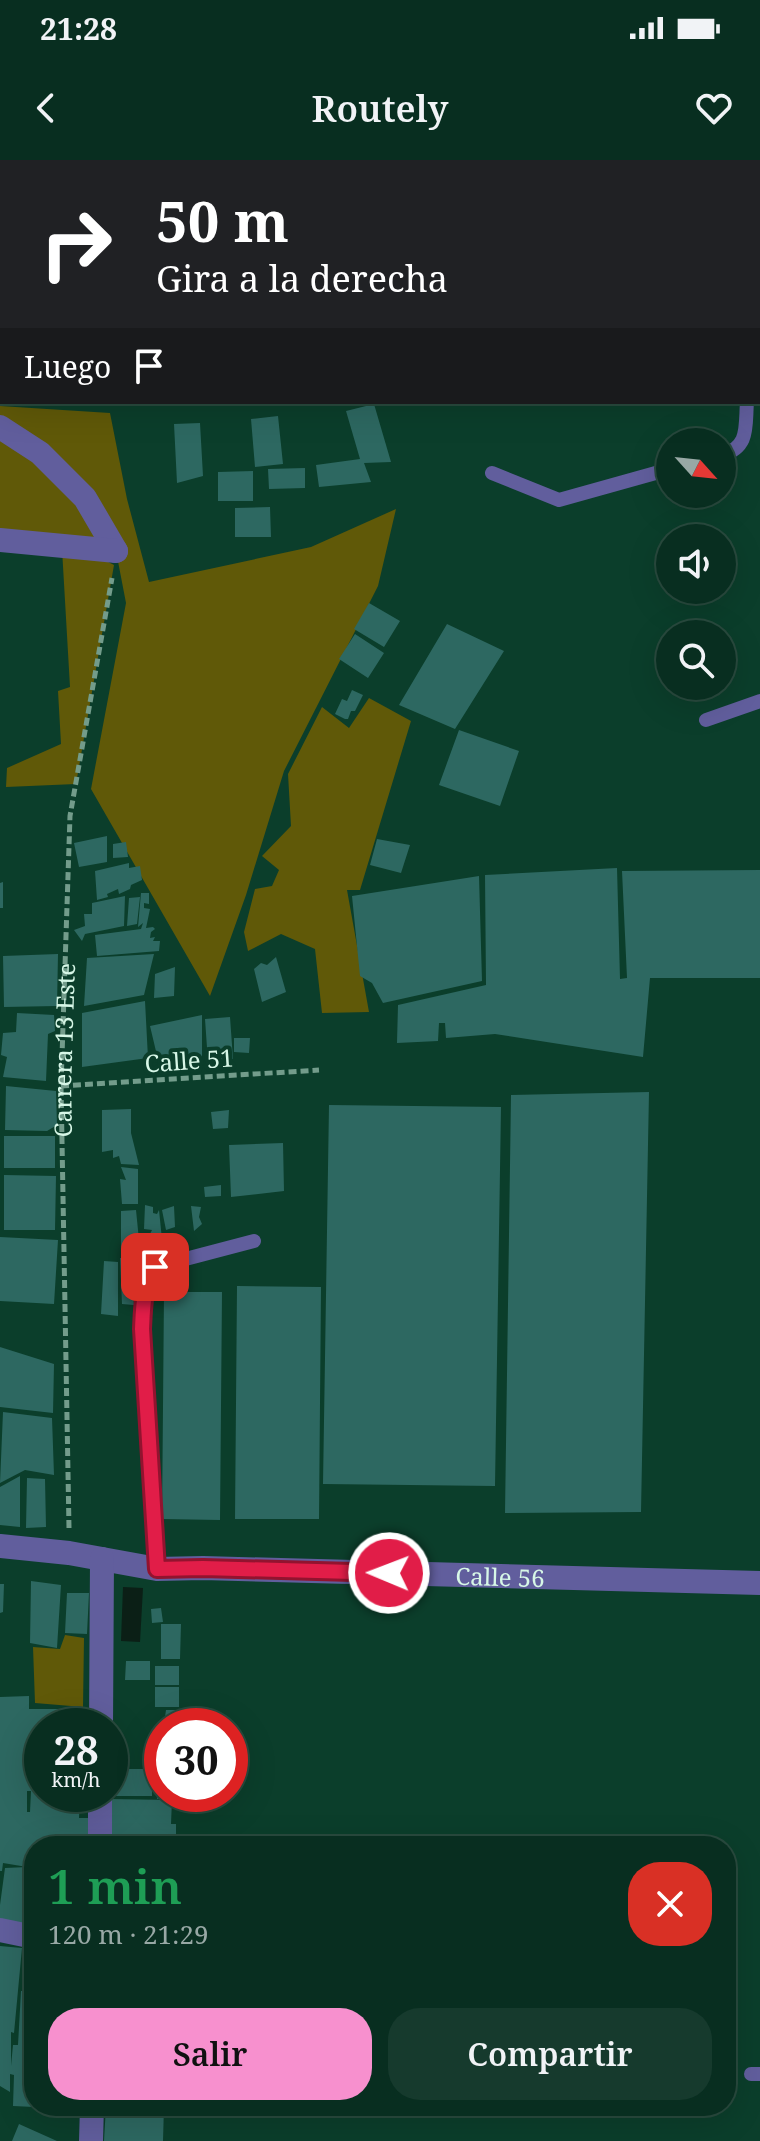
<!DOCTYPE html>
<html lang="es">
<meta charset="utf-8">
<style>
body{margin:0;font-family:"Noto Serif",serif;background:#163a2d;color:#f1f3f6;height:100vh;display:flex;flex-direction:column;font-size:30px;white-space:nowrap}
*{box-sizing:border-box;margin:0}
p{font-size:26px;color:#98a8a5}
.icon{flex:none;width:44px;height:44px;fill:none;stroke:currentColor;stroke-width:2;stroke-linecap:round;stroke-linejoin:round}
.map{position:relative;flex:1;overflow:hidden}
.side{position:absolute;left:24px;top:1676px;width:712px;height:280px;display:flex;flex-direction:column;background:#082e20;border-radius:32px;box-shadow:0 8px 32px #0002,0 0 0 2px #294a3e}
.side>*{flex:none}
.hud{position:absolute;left:0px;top:0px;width:760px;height:244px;box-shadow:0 8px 32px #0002,0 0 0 2px #294a3e;background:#202124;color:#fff;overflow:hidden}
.needle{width:52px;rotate:117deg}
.buttons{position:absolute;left:656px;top:268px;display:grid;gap:16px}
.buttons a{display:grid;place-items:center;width:80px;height:80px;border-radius:50%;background:#082e20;box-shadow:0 8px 32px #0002,0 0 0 2px #294a3e;font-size:40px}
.speed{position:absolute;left:24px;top:1548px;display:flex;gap:16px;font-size:40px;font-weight:700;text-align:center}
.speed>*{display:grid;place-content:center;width:104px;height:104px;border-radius:50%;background:#082e20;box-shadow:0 8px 32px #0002,0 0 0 2px #294a3e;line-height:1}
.speed small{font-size:20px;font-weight:400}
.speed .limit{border:12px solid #d22;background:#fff;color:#111}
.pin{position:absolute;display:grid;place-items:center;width:68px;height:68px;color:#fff;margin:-34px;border-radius:16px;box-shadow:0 4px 12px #0006}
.me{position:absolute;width:88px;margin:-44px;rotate:271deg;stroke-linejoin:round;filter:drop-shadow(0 0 6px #0008)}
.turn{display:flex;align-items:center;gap:28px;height:168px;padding:0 24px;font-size:36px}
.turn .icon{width:104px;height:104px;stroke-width:2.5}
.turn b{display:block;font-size:56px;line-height:68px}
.then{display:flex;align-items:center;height:76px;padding:0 24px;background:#0003;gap:16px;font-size:30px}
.round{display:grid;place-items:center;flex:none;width:84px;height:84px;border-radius:32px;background:#163a2d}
.overview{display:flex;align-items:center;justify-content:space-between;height:136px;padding:0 24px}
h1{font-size:48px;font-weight:600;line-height:60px;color:#1e9e55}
.action{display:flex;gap:16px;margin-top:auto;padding:16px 24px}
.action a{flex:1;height:92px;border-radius:32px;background:#f790ce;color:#111;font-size:32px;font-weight:600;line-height:92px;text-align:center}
.action a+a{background:#163a2d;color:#f1f3f6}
.status{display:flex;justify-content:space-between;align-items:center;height:56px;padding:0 40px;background:#082e20;direction:ltr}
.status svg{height:22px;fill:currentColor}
header{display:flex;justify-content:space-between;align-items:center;height:104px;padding:0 24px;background:#082e20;font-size:36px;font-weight:600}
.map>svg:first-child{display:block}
.green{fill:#605908}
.water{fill:#0b1f16}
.building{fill:#2d6861;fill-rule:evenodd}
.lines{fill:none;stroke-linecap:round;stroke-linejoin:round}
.path{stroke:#739c8b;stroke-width:5;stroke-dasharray:8 4;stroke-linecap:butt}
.lane{stroke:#615e9d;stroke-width:14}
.street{stroke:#615e9d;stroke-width:24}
.route-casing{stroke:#92132f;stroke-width:20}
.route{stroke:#e11d48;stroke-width:14}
.labels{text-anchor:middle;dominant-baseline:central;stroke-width:8;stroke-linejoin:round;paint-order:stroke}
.street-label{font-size:24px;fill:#d7f7e7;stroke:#0b3e2b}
</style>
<div class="status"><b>21:28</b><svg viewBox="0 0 49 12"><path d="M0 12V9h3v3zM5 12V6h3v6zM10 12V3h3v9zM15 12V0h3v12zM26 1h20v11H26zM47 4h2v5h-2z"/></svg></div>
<header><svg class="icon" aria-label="back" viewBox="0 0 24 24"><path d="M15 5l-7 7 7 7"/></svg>Routely<svg class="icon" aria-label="heart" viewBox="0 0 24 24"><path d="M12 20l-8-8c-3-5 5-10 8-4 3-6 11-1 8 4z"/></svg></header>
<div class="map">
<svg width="760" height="1981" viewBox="0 0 760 1981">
<rect width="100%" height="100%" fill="#0b3e2b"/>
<!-- green -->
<path class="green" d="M0,246L110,253L127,339L149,422L311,387L396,349L378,426L284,611L246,735L210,836L91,629L126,443L116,391L85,390L114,405L76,624L6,627L7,608L61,584L58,531L70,527L62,389L0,383Z
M369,538L411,561L360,730H347L369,852L322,853L315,789L281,774L248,791L244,772L255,729L272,726L279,710L262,696L291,666L288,614L322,547L349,568Z
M65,1475L84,1478L83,1547L35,1543L33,1487L60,1489Z"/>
<!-- water -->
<path class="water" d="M123,1427L143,1428L140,1482L121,1481Z"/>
<!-- building -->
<path class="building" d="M374,244L391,302L364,303L371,322L319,327L316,305L360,299L346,251Z
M278,256L283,304L255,307L251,259Z
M200,263L203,316L177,323L174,264Z
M305,308V328L269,329L268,309Z
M253,311V341H218V312Z
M270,347L271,377H235V348Z
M369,443L400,461L384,487L354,469Z
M447,464L504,491L455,569L399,545Z
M355,474L384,493L368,518L339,499Z
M352,530L363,535L355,551H351L348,559H345L335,554L342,539L347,541Z
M459,570L519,591L500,646L439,625Z
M107,676V702L79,707L74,683Z
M377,679L410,685L401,713L370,705Z
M126,682L128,697L113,698V684Z
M129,703V708L140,706L142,720L131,725L130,729L119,734L118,729L107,734L108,737L97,740L95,711Z
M617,708L620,819L627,818L622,711L760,710V818H650L643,897L495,874L446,878L445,863H439L438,881L397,883L398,845L486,825L485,715Z
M479,716L482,821L383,843L372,823L360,816L352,736Z
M3,722V748H0V723Z
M141,733H149V744L144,743V748L150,749L146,768L153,767L155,769L151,772L150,778L155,777L153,781H160L159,791L97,796L95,775L141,769L143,763L138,767Z
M125,736L124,766L85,774L82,781L74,770L85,766L84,754H92V743Z
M140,737L137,764L127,766L129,738Z
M58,794L57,846L4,847L3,796Z
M154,794L144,835L84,846L87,798Z
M276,797L286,832L262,842L254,809L261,803L267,805Z
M175,807L174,836L154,838L155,814Z
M145,841L148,898L82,907V853Z
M17,853L54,855L55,871L48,874L46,921L3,917L7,897L1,895L3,873L16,872Z
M202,855V900L159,904L150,866Z
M230,857L233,899L208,902L205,859Z
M234,878H250L249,893L234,892Z
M6,926L56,931L57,965L47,971L5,970Z
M649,932L641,1352L505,1353L511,935Z
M329,945L501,947L495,1326L323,1324Z
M131,949V973L139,1005L121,1004L119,996L113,998V990L102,992V950Z
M229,950L228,968L213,969L211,952Z
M4,976H55V1008H4Z
M283,983L284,1031L231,1037L229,985Z
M121,1007L138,1009V1044H122L120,1019L126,1020Z
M4,1015L56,1016L55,1070H4Z
M221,1025V1036L205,1037L204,1027Z
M145,1045L153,1047V1053L157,1054L159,1050L163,1089H153V1092H162L163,1099L145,1103V1096L141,1094L145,1073L150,1074L152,1070L144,1069Z
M174,1046L175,1067L166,1070L162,1050Z
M191,1046L201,1047L199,1057L202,1064L194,1071Z
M136,1050L140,1090L121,1093V1051Z
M0,1077L58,1080L54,1144L0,1141Z
M131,1097L134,1145L122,1144L120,1098Z
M104,1101L118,1102V1156L101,1154Z
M237,1126L321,1127L319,1359H235Z
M164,1132H222L220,1360L162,1359Z
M0,1187L54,1204L53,1253L0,1247Z
M3,1252L52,1258L54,1315L25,1310L0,1323Z
M20,1316V1367L0,1365V1327Z
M27,1318L45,1319L46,1367L26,1368Z
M31,1421L61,1425L57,1488L30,1483Z
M0,1424H4L3,1452L0,1453Z
M67,1433H89L87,1474L65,1473Z
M161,1448L163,1462L152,1463L151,1449Z
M161,1464H181L180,1499H161Z
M126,1501H150V1520H125Z
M155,1506H179V1525H155Z
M155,1527H179V1547H155Z
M29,1536V1549H90L89,1566H42V1634H80L79,1658H90L89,1686H34V1773L0,1765V1745L5,1708L27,1707L3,1703L2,1711H0V1537ZM27,1631H31L30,1652H27Z
M166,1550H181L180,1566L164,1564Z
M162,1587V1615L157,1614L158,1605L154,1604L157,1588Z
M111,1609H152V1636H111Z
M156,1618H162V1634H171V1638L157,1639Z
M109,1639L172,1640L171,1664H176V1686H103Z
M0,1786L22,1788L14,1873L11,1872V1906L13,1885H18L21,1831H23L26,1794L34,1795V1947L13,1946L14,1915L10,1914V1932L0,1926Z
M106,1946H164L163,1981H104Z
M19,1964L57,1981H12Z"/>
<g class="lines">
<!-- path -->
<g class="path">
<path d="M173,0L174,2"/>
<path d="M271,0L272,2"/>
<path d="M363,0L364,2"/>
<path d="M449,0L450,2"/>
<path d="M531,0L532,2"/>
<path d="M622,0L623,2"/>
<path d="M714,0L715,2"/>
<path d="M758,77L760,81"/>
<path d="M61,926L319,910"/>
<path id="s1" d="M69,1368L61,926L70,656L112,418"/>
</g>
<!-- lane -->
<path class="lane" d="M722,295C750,287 745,266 747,242
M492,313L559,340L670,309
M706,560L760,541
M157,1409L142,1169C143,1146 143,1127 155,1107L254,1081
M751,1914H760"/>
<!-- street -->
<g class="street">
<path d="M758,230L760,229"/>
<path d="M0,233H2"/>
<path d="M0,267L40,293L85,338L116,391"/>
<path d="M0,380L116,391"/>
<path id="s2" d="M0,1386L69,1393L157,1409L203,1408L760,1423"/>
<path d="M101,1566L102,1399"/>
<path d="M100,1686V1634"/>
<path d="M0,1770L34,1777"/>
<path d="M91,1981L92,1946"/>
</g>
</g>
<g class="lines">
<!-- route casing -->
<g class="route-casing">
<path id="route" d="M155,1107C143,1127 143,1147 142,1169L157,1409L203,1408L389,1413"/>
</g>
<!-- route -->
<use href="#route" class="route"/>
</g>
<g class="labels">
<!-- street labels -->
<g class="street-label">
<text stroke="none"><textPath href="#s1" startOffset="478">Carrera 13 Este</textPath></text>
<text transform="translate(189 900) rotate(-4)">Calle 51</text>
<text stroke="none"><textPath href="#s2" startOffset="502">Calle 56</textPath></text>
</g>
</g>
</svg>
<div class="buttons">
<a><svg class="needle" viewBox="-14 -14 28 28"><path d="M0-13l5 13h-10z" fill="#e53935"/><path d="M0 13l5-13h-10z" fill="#98a8a5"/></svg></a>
<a><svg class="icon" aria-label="sound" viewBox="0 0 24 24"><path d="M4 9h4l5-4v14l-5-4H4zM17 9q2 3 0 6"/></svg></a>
<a><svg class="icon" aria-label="search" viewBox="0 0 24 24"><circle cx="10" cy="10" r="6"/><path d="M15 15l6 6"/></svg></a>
</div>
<div class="speed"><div>28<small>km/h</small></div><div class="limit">30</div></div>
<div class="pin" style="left:155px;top:1107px;background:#d93025"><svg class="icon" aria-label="arrive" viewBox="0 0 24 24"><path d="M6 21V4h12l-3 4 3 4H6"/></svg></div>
<svg class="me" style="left:389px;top:1413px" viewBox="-20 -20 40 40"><circle r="17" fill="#e11d48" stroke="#fff" stroke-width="3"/><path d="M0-11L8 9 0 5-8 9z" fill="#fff"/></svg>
<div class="hud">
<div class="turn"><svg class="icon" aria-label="right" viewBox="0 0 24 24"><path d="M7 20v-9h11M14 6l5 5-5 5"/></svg><div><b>50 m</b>Gira a la derecha</div></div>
<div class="then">Luego<svg class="icon" aria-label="arrive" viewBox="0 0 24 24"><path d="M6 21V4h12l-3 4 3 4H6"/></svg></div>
</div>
<section class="side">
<div class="overview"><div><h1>1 min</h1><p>120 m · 21:29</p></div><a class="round" style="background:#d93025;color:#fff"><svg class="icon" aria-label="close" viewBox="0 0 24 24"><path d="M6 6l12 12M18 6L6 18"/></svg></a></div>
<div class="action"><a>Salir</a><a>Compartir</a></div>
</section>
</div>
